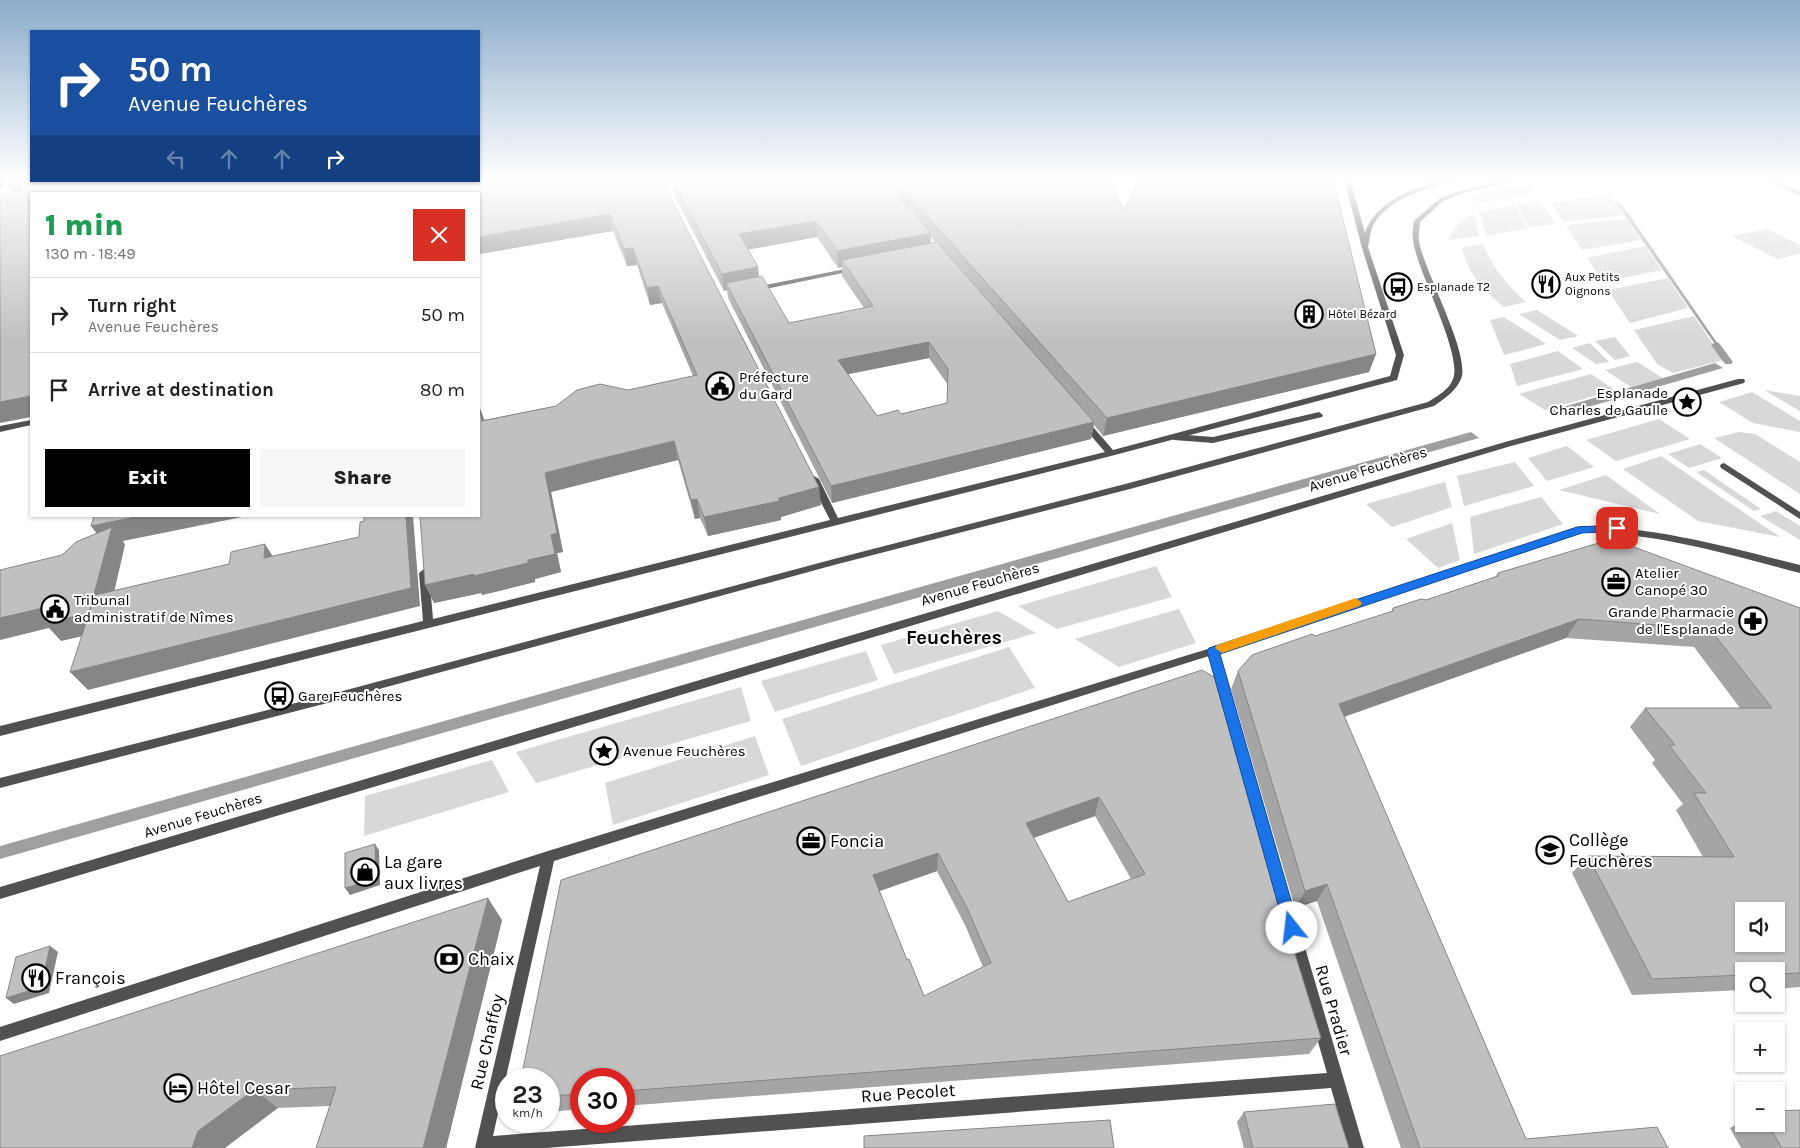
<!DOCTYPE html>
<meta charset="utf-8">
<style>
body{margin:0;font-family:Karla,sans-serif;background:#f6f6f6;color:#202124;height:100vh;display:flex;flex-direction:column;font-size:19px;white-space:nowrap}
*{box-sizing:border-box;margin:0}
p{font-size:16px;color:#757577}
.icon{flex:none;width:28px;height:28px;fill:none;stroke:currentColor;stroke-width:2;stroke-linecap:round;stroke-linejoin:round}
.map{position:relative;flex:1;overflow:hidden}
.panel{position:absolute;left:30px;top:192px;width:450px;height:325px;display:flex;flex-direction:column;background:#fff;border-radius:0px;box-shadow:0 1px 4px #0004}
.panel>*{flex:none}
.banner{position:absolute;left:30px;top:30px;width:450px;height:152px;border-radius:0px;box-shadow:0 1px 4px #0004;background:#1a4fa0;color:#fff;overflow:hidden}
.fabs{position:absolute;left:1735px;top:902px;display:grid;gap:10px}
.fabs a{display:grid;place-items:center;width:50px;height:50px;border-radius:0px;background:#fff;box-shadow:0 1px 4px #0004;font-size:25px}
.speed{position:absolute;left:495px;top:1068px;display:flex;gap:10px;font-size:25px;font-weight:700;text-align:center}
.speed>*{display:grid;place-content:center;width:65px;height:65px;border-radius:50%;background:#fff;box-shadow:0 1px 4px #0004;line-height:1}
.speed small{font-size:12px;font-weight:400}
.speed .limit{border:8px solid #d22;background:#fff;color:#111}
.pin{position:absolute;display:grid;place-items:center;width:42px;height:42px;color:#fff;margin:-21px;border-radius:10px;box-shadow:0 2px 8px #0006}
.me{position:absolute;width:55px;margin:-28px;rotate:344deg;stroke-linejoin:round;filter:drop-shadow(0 0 4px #0008)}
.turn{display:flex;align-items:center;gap:18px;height:105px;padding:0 15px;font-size:22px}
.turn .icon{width:65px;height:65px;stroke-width:2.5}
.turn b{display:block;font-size:35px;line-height:42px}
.lanes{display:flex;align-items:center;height:48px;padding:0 15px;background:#0003;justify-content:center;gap:25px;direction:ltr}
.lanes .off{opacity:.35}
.round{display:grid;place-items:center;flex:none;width:52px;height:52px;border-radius:0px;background:#f6f6f6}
.overview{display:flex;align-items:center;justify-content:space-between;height:85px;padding:0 15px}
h1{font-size:30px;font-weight:800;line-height:38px;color:#1e9e55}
.primary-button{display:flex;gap:10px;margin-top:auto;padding:10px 15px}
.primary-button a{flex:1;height:58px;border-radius:0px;background:#000;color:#fff;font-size:20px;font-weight:800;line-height:58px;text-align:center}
.primary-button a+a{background:#f6f6f6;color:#202124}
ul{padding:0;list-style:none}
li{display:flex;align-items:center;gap:15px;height:75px;padding:0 15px;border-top:1px solid #e0e0e0}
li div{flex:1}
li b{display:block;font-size:19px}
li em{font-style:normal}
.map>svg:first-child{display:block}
.green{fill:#d8d8d8}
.water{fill:#9f9f9f}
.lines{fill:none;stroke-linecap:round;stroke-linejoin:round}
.stream{fill:#9f9f9f;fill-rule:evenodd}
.service{fill:#515151;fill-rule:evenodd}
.pedestrian{fill:#515151;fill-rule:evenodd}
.minor{fill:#515151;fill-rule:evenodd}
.secondary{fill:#1e1e1e;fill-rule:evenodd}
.wall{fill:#a5a5a5;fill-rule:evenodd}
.shaded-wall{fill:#868686}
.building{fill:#c0c0c0;stroke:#868686;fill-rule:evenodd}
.route{fill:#1a73e8;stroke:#114b97}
.slow{fill:#f59e0b}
.labels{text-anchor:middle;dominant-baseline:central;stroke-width:4;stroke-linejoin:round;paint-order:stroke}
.far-poi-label{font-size:12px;fill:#000;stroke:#fff;text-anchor:start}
.poi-label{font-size:15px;fill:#000;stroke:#fff;text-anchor:start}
.street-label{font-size:15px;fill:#000;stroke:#fff}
.near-poi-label{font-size:18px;fill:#000;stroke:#fff;text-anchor:start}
.near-street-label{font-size:18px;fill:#000;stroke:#fff}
.district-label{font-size:20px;font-weight:bold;fill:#000;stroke:#fff}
</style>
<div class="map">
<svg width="1800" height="1148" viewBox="0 0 1800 1148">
<rect width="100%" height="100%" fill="#fff"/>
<!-- green -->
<path class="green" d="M1526,183L1534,193L1481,203L1471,196Z
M1609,194L1624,215L1564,222L1551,203Z
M1541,201L1555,224L1530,227L1516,204Z
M1515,205L1528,228L1486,236L1479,212Z
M1474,214L1479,236L1448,240C1455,226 1460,219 1474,214Z
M1627,219L1641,240L1582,250L1566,225Z
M1768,229L1800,245V254L1777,259L1732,236Z
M1483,244C1493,268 1506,284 1526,302L1504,307C1484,291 1468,274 1462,248Z
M1645,246L1662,270L1603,282L1587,258Z
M1668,278L1688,308L1630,323L1608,290Z
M1537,310L1578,336L1560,340L1519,314Z
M1694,316L1724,360L1673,373L1657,364L1634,330Z
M1504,317L1546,344L1504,355L1490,320Z
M1615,337L1630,356L1615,360L1595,341Z
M1590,343L1609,362L1596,364L1572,348Z
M1558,351L1583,369L1517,386L1510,364Z
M1637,362L1663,378L1631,387L1605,370Z
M1591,374L1615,390L1545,410L1519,394Z
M1764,390L1800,396V411Z
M1752,392L1800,421V432L1753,423L1719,402Z
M1659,419L1690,439L1616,461L1586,440Z
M1739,432L1755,434L1800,462V494L1714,438Z
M1700,444L1722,458L1689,468L1668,454Z
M1567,446L1594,467L1547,481L1528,458Z
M1661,456L1780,537L1698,521L1623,469Z
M1515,462L1534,486L1464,506L1457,476Z
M1704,470L1761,509L1754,511L1696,472Z
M1606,475L1660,514L1559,490Z
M1445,482L1452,507L1392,527L1366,504Z
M1541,497L1563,524L1474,554L1470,517Z
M1776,511L1800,526V540L1760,516Z
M1452,523L1460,560L1438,568L1406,539Z
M1156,566L1172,597L1057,629L1018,606Z
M1179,609L1196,643L1119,667L1075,639Z
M998,611L1036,633L894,674L881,645Z
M1009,647L1035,688L801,766L782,719Z
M866,651L878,680L775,712L761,681Z
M741,687L751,721L536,783L516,752Z
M755,736L769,775L613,825L605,783Z
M492,760L509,792L364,836L365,796Z"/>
<!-- water -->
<path class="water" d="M1615,201H1618L1630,216L1729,360H1726Z
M1715,363L1723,368L1557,416L1549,411Z
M1471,432L1479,438L0,859V846Z"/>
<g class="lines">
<!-- stream -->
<path class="stream" d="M1716,342L1719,343L1733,362L1731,364H1725L1711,345Z"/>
<!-- service -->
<path class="service" d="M1420,179H1428L1433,182L1430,184Z
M1510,179H1522L1463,193L1443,201L1420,222C1420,228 1418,234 1419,241C1424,271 1471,355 1461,379C1456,391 1444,399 1434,406L1130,489L834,565L339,700L0,788V778L339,692L834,559L1129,483L1428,402C1437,396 1449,390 1453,379C1463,354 1417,272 1413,240C1412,234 1413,227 1414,221L1439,199L1459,191Z
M1765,179H1773L1800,192V196Z
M1319,412L1323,415L1322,417L1213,443L1174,440L1170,437L1174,434L1213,437Z
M1724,463L1800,512V519L1721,468L1720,466L1721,464Z"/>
<!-- pedestrian -->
<path class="pedestrian" d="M1738,379H1744L1745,381L1744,383L1511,446L0,899V887L1505,442Z"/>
<!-- minor -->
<path class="minor" d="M1344,179H1350L1365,233C1374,200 1428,179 1460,179C1454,183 1445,184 1437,186C1415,192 1386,203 1374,224C1370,231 1370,240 1368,247L1404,355L1397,380L1111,456L0,736V726L423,621L419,573L424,569L429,573L433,619L830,520L809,479L814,476L819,479L838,518L1105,452L1081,424V420H1087L1113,450L1390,376L1396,355L1362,248Z
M855,267L858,269L857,270L756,291L752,289L756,287Z
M31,420V425L0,432V426Z
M1581,526C1657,527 1727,547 1800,565V573C1728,554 1657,533 1582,532L1219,653L1231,694L1229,697L1225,698L1221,697L1219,694L1209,656L554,861L493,1136L1327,1073L1274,890L1276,886L1281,884L1286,886L1288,890L1364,1148H1348L1331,1088L546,1148H475L540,866L0,1041V1027L548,851L1211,648Z"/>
<!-- secondary -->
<path class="secondary" d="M2,179H8L2,188L0,189V182Z"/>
</g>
<!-- wall -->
<path class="wall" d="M661,179L821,505L781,517V520L708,536L700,518L695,519L678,460L596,480L551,492L563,552L557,553L561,572L535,579V582L482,595L481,593L434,603L479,406L484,420L556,406L693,376L662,303L650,305L637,265L627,266L613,231L479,254V194L11,192Z
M666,179H1110L1123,209L1376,354L1369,372L1103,436L1094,425L1091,439L832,503L728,298L727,290L724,291ZM817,237L838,268L842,267V276L864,308L789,323L759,276L758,267L748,249ZM931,237L935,242L931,243ZM929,358L948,385L947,403L901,414L877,416L848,374Z
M1498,573L1800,608V987L1776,989V971H1744V990L1632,995L1572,873L1588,856L1703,857L1676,810L1683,804L1652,763L1655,760L1630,727L1645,708H1740L1694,647L1566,638L1344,717L1526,1139L1668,1148H1401L1317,901L1295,908L1231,689L1238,671L1391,612L1393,608L1426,600L1495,577Z
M1202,670L1289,895L1281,909L1321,1038L1309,1054L624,1106V1079H581V1109L549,1112V1079ZM1095,816L1131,879L1068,902L1033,838ZM937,871L965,925L983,967L924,996L907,960L879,891Z
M502,920L446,1148H316L330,1106L278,1108L0,1148Z
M1244,1112L1349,1148H1244L1237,1122Z
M1744,1120V1124H1776L1800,1148H1741L1730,1128Z"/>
<!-- shaded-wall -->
<path class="shaded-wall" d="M22,183L31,198L17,201L7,185Z
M610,214L613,231L479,254V237Z
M816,221L817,237L741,251L739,234Z
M931,233L930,250L842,260V267L838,268L837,251Z
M633,248L637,265L627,266L624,249Z
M758,267L760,284L726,283L727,290L724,291L722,274Z
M658,286L662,303L650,305L647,288Z
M929,342V358L839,376L838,360Z
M1376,354L1369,372L1103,436L1107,418Z
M31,396V417L0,423V402Z
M479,406L486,424L482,421Z
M1094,422L1091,439L832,503L831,486Z
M674,441L678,460L551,492L563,552L557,553L561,572L535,579V582L482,595L481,593L434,603L425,585L528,560L551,535L545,473Z
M819,487L821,505L781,517V520L708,536L704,517L779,498Z
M697,499L700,518L695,519L691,500Z
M140,516H247L123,541L125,545L105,631L61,641L49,628L0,640V618L105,545L91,526Z
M406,516H413L420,606L88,690L70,672Z
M265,544L277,563L264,558Z
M1579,619L1566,638L1329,722L1339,704Z
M1099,797L1095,816L1022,842L1026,823Z
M375,844L379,850L380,885L350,895L345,888Z
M938,853L937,871L874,893L873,875Z
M1327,884L1317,901L1295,908L1305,891Z
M1289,895L1279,913L1278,899Z
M488,898L502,920L446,1148H423Z
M50,946L58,952L49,993L14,1004L6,998Z
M254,1090L278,1108L225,1148H192L198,1131Z"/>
<!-- building -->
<path class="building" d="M10,179H31V181H479V179H661L819,487L779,498V501L704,517L697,499L691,500L674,441L591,461L545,473L557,533L551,535L555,554L528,560V563L474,576V574L425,585L420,516H479V406L482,421L556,406L577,390L600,384L628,390L697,375L658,286L647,288L633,248L624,249L610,214L479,237V194H31V396L0,402V196L1,194L22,190V183L7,185Z
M672,179H884L931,233L837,251L816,221L739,234L758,267L722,274Z
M894,179H1110L1123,209L1142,179H1333L1376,354L1107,418Z
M937,242L1094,422L831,486L726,283L762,276L789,323L873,306L842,260ZM929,342L948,369L947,403L901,414L898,410L877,416L838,360Z
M94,516H140L91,526Z
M364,516H406L411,588L70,672L95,595L229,564L231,552L265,544L264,558L359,537L360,522L364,521Z
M112,527L89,613L45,623L47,607L0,618V570L62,555L76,542Z
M1612,539L1800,608V973L1776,974V971H1744V975L1652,979L1588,856L1734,857L1694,793H1706L1669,745H1675L1645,708H1772L1710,629L1579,619L1339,704L1526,1139L1657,1127L1668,1148H1420L1327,884L1305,891L1238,671L1252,655L1312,634L1315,636L1393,611V608L1421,599L1426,600L1498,576V573ZM1744,911H1776V944H1744Z
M1202,670L1226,684L1227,683L1289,895L1278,899L1321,1038L624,1091V1079H581V1094L549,1096V1079H521L561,880ZM1099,797L1145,874L1068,902L1026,823ZM938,853L967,908L991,963L924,996L909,959L907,960L873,875Z
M375,844L376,879L345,888V853Z
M488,898L423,1148H316L336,1087L254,1090L198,1131L192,1148H0V1056Z
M50,946L41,987L6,998L16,957Z
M1335,1104L1349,1148H1253L1244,1112Z
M1800,1110V1148H1782L1768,1124H1776V1111Z
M1110,1120L1114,1148H864V1136Z"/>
<!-- sky -->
<linearGradient id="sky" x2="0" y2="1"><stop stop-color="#8baccb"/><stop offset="0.53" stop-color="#fff"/><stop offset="1" stop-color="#fff" stop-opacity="0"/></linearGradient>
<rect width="1800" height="340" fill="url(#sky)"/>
<!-- route -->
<path class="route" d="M1617,525L1622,528L1621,531L1582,533L1220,654L1299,928L1297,933L1292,935L1286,933L1207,651L1209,648L1577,527Z"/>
<!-- slow -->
<path class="slow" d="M1356,598L1362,603L1360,606L1222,653L1215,648L1217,645Z"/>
<!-- icons -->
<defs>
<g id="restaurant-ring" transform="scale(1.4375)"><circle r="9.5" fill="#fff" stroke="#000" stroke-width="1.5"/><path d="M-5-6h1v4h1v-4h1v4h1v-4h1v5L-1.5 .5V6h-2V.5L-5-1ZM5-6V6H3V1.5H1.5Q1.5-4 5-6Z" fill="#000"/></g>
<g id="bus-ring" transform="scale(1.4375)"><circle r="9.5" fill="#fff" stroke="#000" stroke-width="1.5"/><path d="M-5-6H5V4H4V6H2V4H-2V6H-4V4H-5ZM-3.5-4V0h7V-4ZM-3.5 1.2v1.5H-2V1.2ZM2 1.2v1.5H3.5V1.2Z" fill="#000"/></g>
<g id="building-ring" transform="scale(1.4375)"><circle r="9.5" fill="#fff" stroke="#000" stroke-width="1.5"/><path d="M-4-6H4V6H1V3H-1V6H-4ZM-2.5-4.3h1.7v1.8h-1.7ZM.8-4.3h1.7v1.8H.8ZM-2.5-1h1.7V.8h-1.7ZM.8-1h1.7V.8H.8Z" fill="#000"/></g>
<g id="civic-ring" transform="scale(1.4375)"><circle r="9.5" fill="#fff" stroke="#000" stroke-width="1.5"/><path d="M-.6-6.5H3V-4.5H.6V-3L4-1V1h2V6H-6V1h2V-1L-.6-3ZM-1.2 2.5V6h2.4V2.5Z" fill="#000"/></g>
<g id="sight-ring" transform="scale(1.4375)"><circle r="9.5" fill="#fff" stroke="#000" stroke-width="1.5"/><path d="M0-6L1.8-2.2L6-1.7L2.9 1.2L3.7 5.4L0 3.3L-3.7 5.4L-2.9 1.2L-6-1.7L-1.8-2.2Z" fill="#000"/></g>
<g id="office-ring" transform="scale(1.4375)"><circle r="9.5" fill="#fff" stroke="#000" stroke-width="1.5"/><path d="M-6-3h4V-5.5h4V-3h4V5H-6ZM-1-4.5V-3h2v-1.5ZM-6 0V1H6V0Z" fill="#000"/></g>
<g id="pharmacy-ring" transform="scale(1.4375)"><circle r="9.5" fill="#fff" stroke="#000" stroke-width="1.5"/><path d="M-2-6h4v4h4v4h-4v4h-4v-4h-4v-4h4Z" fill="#000"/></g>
<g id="school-ring" transform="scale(1.4375)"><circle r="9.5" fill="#fff" stroke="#000" stroke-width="1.5"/><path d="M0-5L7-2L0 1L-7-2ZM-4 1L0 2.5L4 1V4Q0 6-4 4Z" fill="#000"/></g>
<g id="shop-ring" transform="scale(1.4375)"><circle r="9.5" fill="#fff" stroke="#000" stroke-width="1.5"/><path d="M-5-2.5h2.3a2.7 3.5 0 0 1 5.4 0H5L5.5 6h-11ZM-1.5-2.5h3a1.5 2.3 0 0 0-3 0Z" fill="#000"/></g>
<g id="bank-ring" transform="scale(1.4375)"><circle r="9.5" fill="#fff" stroke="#000" stroke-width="1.5"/><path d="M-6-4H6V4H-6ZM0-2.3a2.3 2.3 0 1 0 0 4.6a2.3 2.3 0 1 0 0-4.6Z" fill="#000"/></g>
<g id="hotel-ring" transform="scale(1.4375)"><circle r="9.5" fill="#fff" stroke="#000" stroke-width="1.5"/><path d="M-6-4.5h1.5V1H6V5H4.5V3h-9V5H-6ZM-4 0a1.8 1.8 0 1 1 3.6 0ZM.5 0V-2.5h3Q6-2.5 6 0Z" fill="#000"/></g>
</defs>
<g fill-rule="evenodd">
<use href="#restaurant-ring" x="1546" y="284"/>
<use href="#bus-ring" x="1398" y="287"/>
<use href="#building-ring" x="1309" y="314"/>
<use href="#civic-ring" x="720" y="386"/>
<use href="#sight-ring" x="1687" y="402"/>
<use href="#office-ring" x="1616" y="582"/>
<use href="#civic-ring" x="55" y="609"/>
<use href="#pharmacy-ring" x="1753" y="621"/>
<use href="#bus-ring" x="279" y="696"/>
<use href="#sight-ring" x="604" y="751"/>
<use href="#office-ring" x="811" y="841"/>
<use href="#school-ring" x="1550" y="850"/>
<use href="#shop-ring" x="365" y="872"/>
<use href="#bank-ring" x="449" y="959"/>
<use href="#restaurant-ring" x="36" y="978"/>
<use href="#hotel-ring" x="178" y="1088"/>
</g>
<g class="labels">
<!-- far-poi labels -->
<g class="far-poi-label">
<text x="1565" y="277">Aux Petits<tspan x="1565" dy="14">Oignons</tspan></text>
<text x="1417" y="287">Esplanade T2</text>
<text x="1328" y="314">Hôtel Bézard</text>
</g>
<!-- poi labels -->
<g class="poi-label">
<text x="739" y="377">Préfecture<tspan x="739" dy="17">du Gard</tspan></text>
<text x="1668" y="393" text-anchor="end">Esplanade<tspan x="1668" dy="17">Charles de Gaulle</tspan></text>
<text x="1635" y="573">Atelier<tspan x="1635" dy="17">Canopé 30</tspan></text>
<text x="74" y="600">Tribunal<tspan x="74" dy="17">administratif de Nîmes</tspan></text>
<text x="1734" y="612" text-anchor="end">Grande Pharmacie<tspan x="1734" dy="17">de l'Esplanade</tspan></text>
<text x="298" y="696">Gare Feuchères</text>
<text x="623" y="751">Avenue Feuchères</text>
</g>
<!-- street labels -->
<g class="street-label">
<text transform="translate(1368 469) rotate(-17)">Avenue Feuchères</text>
<text transform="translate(980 584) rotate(-16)">Avenue Feuchères</text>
<text transform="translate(203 815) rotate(-17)">Avenue Feuchères</text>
</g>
<!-- near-poi labels -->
<g class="near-poi-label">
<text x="1569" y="840">Collège<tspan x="1569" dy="21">Feuchères</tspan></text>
<text x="830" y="841">Foncia</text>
<text x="384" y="862">La gare<tspan x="384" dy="21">aux livres</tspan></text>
<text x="468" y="959">Chaix</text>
<text x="55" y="978">François</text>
<text x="197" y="1088">Hôtel Cesar</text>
</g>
<!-- near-street labels -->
<g class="near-street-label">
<text transform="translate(1334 1010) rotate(74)">Rue Pradier</text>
<text transform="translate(487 1042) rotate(-77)">Rue Chaffoy</text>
<text transform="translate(908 1093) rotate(-4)">Rue Pecolet</text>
</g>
<!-- district labels -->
<g class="district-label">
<text x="954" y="637">Feuchères</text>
</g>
</g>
</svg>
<div class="fabs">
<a><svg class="icon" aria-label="sound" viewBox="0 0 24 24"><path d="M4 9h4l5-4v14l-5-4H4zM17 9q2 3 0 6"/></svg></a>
<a><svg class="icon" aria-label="search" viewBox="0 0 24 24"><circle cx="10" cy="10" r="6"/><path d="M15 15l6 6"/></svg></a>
<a>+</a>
<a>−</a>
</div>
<div class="speed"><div>23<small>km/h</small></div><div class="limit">30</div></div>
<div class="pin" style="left:1617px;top:528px;background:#d93025"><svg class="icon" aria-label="arrive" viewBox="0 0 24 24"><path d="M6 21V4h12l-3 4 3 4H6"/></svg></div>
<svg class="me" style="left:1292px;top:928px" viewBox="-20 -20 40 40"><circle r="19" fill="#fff"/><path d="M0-13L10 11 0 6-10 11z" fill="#1a73e8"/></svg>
<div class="banner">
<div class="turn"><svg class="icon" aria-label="right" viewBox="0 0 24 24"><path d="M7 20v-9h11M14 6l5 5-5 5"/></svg><div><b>50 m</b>Avenue Feuchères</div></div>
<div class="lanes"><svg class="icon off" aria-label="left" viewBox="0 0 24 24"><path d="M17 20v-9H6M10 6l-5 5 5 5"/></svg><svg class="icon off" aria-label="ahead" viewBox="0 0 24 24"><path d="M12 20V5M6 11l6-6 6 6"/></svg><svg class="icon off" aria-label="ahead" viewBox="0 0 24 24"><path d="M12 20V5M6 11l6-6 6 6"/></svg><svg class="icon" aria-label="right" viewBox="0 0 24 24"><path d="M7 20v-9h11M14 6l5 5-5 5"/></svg></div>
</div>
<section class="panel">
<div class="overview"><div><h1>1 min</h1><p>130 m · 18:49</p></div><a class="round" style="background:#d93025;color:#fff"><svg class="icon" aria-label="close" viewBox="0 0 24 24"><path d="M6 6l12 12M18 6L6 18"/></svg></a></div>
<ul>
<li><svg class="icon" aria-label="right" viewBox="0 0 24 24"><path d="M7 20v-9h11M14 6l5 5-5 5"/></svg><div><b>Turn right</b><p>Avenue Feuchères</p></div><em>50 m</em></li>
<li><svg class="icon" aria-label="arrive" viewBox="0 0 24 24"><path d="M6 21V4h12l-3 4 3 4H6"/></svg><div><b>Arrive at destination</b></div><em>80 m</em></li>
</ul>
<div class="primary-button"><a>Exit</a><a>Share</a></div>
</section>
</div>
